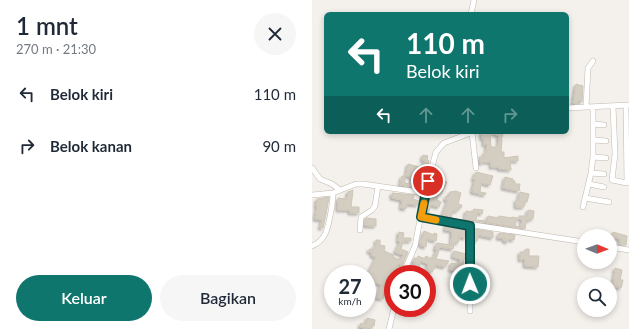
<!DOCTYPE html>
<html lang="id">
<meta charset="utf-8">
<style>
body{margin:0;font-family:Lato,sans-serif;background:#f6f6f7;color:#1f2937;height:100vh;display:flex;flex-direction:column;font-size:15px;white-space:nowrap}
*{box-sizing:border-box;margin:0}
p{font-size:13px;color:#747a83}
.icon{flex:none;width:22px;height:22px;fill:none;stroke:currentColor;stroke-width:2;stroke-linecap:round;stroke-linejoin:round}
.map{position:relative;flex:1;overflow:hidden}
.panel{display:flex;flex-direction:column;background:#fff;width:312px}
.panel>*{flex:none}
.banner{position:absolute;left:12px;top:12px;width:245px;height:122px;border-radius:6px;box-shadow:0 2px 6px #0003;background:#0f766e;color:#fff;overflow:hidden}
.needle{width:26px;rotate:91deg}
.controls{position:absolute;left:265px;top:229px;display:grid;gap:8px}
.controls a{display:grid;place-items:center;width:40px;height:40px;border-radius:50%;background:#fff;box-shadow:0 2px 6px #0003;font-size:20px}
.speed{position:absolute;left:12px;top:265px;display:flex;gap:8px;font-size:20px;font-weight:700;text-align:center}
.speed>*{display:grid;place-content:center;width:52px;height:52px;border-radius:50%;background:#fff;box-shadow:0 2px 6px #0003;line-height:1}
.speed small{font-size:10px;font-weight:400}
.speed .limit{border:6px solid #d22;background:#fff;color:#111}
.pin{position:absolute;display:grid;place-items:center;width:34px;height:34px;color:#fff;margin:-17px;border:2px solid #fff;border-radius:50%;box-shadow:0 1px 4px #0007}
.me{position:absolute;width:44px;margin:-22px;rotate:359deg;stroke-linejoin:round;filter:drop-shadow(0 0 3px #0008)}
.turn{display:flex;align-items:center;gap:14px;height:84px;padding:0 16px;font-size:18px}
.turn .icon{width:52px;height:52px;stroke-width:2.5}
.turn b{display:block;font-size:28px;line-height:34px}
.lanes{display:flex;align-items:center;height:38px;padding:0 16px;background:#0003;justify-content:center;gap:20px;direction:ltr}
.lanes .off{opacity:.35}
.round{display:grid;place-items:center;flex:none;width:42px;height:42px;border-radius:21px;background:#f6f6f7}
.head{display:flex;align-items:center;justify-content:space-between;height:68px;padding:0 16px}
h1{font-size:24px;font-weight:600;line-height:30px}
.cta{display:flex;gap:8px;margin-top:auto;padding:8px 16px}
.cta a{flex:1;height:46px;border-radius:24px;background:#0f766e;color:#fff;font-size:16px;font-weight:600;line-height:46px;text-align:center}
.cta a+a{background:#f6f6f7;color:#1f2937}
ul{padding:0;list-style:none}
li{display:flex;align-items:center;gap:12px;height:52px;padding:0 16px}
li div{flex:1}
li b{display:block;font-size:15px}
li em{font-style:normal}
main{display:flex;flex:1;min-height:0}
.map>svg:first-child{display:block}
.building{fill:#d4cdc2;stroke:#cec5b6;filter:url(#shadow)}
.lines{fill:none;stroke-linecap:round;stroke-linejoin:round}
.minor-casing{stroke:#bfb9af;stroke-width:6}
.minor{stroke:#fff;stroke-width:5}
.route-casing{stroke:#0a4d48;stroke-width:10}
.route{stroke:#0f766e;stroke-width:7}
.slow{stroke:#f59e0b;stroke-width:7}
</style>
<main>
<section class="panel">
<div class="head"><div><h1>1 mnt</h1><p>270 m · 21:30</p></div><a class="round"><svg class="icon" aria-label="close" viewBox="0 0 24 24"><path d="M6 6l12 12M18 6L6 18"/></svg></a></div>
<ul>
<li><svg class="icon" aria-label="left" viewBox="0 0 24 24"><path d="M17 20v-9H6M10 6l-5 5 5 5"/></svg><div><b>Belok kiri</b></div><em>110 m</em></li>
<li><svg class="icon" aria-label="right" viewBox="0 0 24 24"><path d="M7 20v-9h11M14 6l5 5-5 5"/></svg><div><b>Belok kanan</b></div><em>90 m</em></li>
</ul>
<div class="cta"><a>Keluar</a><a>Bagikan</a></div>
</section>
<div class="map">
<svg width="317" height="329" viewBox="0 0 317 329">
<defs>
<filter id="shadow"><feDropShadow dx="-2" dy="2" stdDeviation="1" flood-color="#0004"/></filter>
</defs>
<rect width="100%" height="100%" fill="#f4f1ec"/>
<!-- building -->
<path class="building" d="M264,84L271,86L270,102L266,101V103L264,104L261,103Z
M169,132H176V134L178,133L179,147H186L187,136L178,132H187L191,134L189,140H190L189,152H192V158L206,156V161H198L199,170L187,169V167H179V162H170V164L168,163L167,157H172V153H174L175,144L172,145V138L170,139Z
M111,155L116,156L115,159L117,161L110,188L88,185L90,176L93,177V183L99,184L100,177L94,176L96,164L111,168L113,160H110Z
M164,172L181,176L178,185L169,183L168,192L174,193L173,195L160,192L163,179H161Z
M193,177L201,179V181H203V184H208L207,191L191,188Z
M123,179L135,182L129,194L127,193L125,200L129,202L127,207L119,205L116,214L113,213L118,199L116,198L120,184L122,185Z
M41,190L39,207H47V213H38V210H26V198L35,199L36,192Z
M144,191L149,193L146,204L150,205L149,208H146V211H141L139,218L130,216L136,200H133L134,196L137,197L138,192Z
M208,192L217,194L215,202L213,201L212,207H204V200H206Z
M80,193L102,195L101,199L107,201L106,205L95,204L94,209L89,208L90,200L80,198Z
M17,197L14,214L11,228H8L10,220L3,219L5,206H4L5,199Z
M162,209L171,210L170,214L165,213L164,220L175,221L176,216L186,218L187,216L200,218V217L205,218L203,226L209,227L210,219H207V216H215L216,210L222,211L221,219H218L217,221L214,220L213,229L153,219L154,211L161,212Z
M55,218L64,219V226H57L52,225L53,219Z
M134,225L153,228L152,232H154V238L147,237L146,243H142L141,249L128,247L124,259L137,261L133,267L124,265L120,272L115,270L116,264L109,261L105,273L99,270L103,262H101L102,258L106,259V256L113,259L114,256L120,259L125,250L123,249L125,243L139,245L140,231L133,230Z
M162,229L181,232V238L167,235L165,241H162Z
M112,231L122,235V233L125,234L124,241L115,239L114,247L109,246L110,244H107L108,239H110Z
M87,232L92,233L91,238H99V241H91L89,249L96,252L90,266L87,264L83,274H81L80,289L77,287L79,283L74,281L71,287L79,289L78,294L72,292L71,299L65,298L69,285L55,279V274H37L42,267L56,274L64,257L60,256V252H57V249L62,250V246H64V240H68V245L73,246L72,251L82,255L81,257L88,260L91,255L83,252L88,242L86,241Z
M301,232L315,236L314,245H308V239L300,237Z
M187,233L203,235L202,240L196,239V242L192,241L193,239L186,238Z
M214,249H217V256H227L226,267L213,266V259L208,260V252H213Z
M142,251L154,254V259L152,258L150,272L138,270L139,263L147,264L148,259L141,257Z
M303,268L310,270L308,280H311L309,288L301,286Z
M55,318L63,320L62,326L60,325L59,329L48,327L49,323L54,324Z"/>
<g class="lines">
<!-- minor casing -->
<g class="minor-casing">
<path id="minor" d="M159,14L162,0
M301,106L303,154L300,180L315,183L314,105
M274,107L276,68L281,61
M255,108L316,105
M281,124L292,125
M160,132L164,168
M282,140L294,141
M281,157L294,158
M0,168L8,179L20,184L28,190
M279,173L292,174
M277,184L292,187
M0,195L21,193L44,184H51L113,193
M273,198L297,202
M271,207L279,173L281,157V107
M109,217L272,242
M48,230L49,217L60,210L63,206L66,186
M0,246C5,244 9,241 12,236C17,228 21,202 21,193
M298,247L317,250
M91,274L103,246L113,193L124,152L132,143L161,132
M158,311V226
M77,329L82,308"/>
</g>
<!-- minor -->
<use href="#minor" class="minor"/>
</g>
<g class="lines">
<!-- route casing -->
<g class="route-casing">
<path id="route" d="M116,181L109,217L158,226V284"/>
</g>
<!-- route -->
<use href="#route" class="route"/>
<!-- slow -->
<path class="slow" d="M112,203L109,217L124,220"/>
</g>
</svg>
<div class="controls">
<a><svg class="needle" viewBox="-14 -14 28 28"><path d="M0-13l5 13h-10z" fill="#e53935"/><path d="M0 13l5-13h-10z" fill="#747a83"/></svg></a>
<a><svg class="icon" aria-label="search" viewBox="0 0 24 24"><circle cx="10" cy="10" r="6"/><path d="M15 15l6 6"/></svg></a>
</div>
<div class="speed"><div>27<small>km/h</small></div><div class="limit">30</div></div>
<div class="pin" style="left:116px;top:181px;background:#d93025"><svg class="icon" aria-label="arrive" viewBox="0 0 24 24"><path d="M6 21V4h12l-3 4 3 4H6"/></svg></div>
<svg class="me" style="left:158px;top:284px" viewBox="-20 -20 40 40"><circle r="17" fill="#0f766e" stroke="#fff" stroke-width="3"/><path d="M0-11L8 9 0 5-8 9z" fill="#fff"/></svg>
<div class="banner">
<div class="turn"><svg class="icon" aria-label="left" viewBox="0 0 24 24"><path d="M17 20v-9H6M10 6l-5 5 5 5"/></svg><div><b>110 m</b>Belok kiri</div></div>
<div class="lanes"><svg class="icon" aria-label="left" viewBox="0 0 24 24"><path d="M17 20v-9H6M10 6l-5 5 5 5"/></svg><svg class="icon off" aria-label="ahead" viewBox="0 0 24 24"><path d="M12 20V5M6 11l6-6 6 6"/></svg><svg class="icon off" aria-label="ahead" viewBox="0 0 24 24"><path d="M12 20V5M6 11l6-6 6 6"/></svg><svg class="icon off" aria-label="right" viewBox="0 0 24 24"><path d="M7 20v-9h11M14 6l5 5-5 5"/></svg></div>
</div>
</div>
</main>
